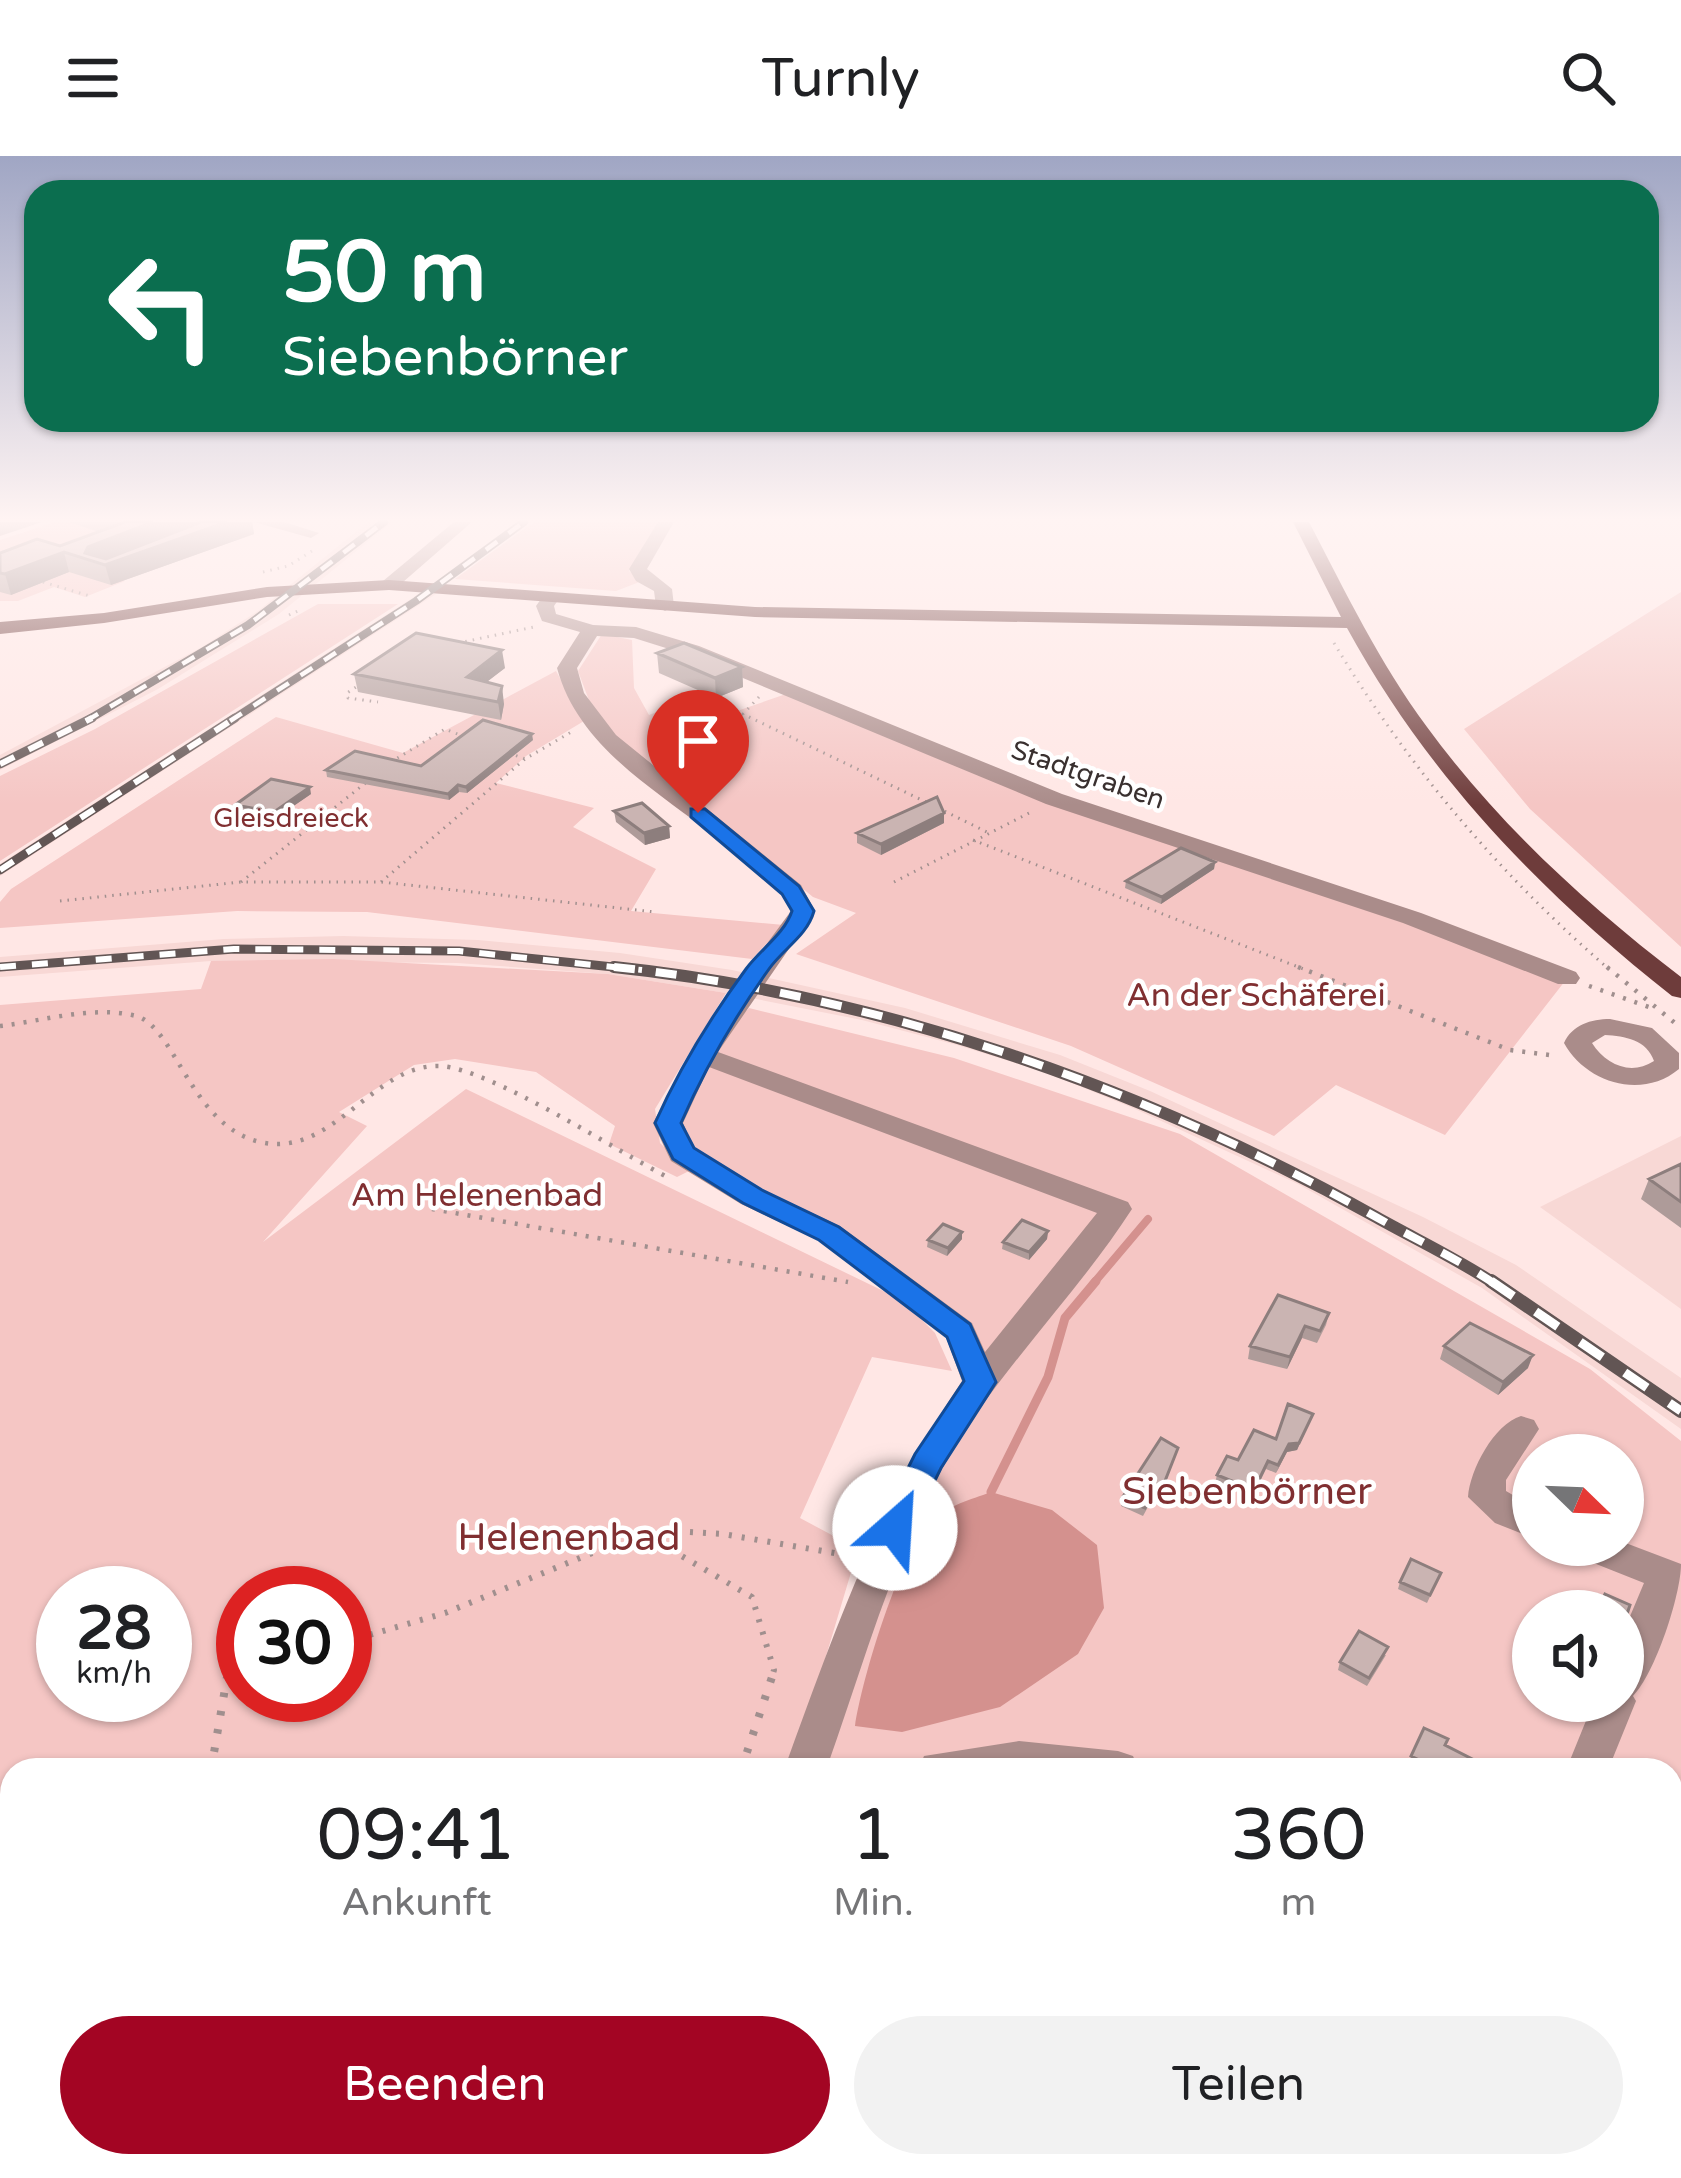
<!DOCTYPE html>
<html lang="de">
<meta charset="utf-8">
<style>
body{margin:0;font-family:"Varela Round",sans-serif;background:#f2f2f2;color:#202124;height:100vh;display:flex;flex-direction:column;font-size:45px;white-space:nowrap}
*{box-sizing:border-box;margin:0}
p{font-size:39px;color:#757577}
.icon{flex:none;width:66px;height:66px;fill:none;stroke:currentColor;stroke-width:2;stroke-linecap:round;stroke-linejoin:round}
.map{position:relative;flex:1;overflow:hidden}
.panel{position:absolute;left:0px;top:1602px;width:1683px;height:420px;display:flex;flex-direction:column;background:#fff;border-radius:36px 36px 0 0;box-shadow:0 3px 9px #0004}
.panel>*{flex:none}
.top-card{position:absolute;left:24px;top:24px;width:1635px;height:252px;border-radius:36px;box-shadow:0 3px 9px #0004;background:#0b6e4f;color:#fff;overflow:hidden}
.needle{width:78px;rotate:113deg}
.fabs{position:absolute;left:1512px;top:1278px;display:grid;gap:24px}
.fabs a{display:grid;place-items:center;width:132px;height:132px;border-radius:50%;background:#fff;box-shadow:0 3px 9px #0004;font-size:60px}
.speed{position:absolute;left:36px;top:1410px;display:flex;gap:24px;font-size:60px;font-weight:700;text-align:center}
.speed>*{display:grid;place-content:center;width:156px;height:156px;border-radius:50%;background:#fff;box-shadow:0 3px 9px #0004;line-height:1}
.speed small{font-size:30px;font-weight:400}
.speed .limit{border:18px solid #d22;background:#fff;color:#111}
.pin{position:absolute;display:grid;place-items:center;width:102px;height:102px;color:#fff;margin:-123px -51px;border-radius:50% 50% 50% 0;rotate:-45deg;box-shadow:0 0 12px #0007}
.pin .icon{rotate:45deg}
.me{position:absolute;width:132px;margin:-66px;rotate:26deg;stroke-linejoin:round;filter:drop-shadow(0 0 9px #0008)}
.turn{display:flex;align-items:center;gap:42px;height:252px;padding:0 60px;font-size:54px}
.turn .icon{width:156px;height:156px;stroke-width:2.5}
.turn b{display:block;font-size:84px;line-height:102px}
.eta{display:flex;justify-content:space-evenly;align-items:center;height:204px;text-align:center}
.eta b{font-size:72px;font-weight:600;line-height:84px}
.action{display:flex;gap:24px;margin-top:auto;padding:24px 60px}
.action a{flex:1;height:138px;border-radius:72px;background:#a30523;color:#fff;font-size:48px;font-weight:600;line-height:138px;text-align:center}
.action a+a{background:#f2f2f2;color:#202124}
header{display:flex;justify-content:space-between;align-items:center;height:156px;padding:0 60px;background:#fff;font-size:54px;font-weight:600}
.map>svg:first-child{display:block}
.built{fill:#f8d8d5}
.green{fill:#f5c6c4;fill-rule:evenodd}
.water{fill:#d4918e}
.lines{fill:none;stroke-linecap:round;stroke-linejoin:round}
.stream-far1{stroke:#d4918e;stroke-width:8}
.stream{stroke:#d4918e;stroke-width:9}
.path-far3{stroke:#a08f8e;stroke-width:3;stroke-dasharray:1.5 6;stroke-linecap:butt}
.path-far2{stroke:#a08f8e;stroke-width:4.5;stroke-dasharray:3 9;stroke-linecap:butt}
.path-far1{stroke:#a08f8e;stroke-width:6;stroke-dasharray:3 10;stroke-linecap:butt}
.path{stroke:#a08f8e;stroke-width:8;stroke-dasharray:4.5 14;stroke-linecap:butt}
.minor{fill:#aa8c8a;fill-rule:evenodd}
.major{fill:#6e3c3b;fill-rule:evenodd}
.rail-far3-casing{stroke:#625554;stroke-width:8}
.rail-far2-casing{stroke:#625554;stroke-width:9}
.rail-far1-casing{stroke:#625554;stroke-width:12}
.rail-casing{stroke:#625554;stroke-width:14}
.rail-far3{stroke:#fff;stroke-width:4.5;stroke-dasharray:14;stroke-linecap:butt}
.rail-far2{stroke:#fff;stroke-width:6;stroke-dasharray:16;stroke-linecap:butt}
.rail-far1{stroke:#fff;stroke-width:8;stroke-dasharray:21;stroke-linecap:butt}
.rail{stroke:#fff;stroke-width:9;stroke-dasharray:27;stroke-linecap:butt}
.wall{fill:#ae9b99}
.shaded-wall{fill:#8d7e7d}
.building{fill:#cab4b2;stroke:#8d7e7d;stroke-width:3}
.route{fill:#1a73e8;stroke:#114b97;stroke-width:3}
.labels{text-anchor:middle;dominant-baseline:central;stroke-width:9;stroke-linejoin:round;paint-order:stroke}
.far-street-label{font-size:27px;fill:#39302f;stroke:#fff}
.far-park-label{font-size:27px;fill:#802f31;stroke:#fff}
.park-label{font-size:33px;fill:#802f31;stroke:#fff}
.near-park-label{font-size:39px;fill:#802f31;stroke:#fff}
</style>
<header><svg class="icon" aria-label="menu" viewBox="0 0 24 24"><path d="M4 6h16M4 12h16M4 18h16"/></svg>Turnly<svg class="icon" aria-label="search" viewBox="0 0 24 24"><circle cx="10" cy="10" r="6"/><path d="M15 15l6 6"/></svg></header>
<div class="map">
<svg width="1681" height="2022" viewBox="0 0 1681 2022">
<rect width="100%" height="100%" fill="#ffe7e5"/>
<!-- built -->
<path class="built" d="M368,366H392L279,458L158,533L0,614V599L202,491L258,455Z
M420,437L436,438L0,720V708Z
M343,780L478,784L620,797L732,814L905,852L1060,899L1150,935L1423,1061L1516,1109L1681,1222V1273L1482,1132L1298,1028L1133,952L1045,916L957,889L862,864L726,837L608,818L457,807L211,805L0,821V801L224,783Z
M1681,980V1153L1540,1051Z"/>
<!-- green -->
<path class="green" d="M55,366H145L74,410L125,425L85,441L54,431L18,445H0V384Z
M534,366H658L629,415L642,425L616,435L455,423Z
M1681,436V791L1530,653L1464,573Z
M318,448H398L0,705V620L95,573Z
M602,478L632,484L634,532L649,559L696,541L737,555L786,538L1565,825L1445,979L1336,929L1274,980L1071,890L796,798L856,757L813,741L614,579L590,547L578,515Z
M556,515L584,565L526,600L496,627L594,652L573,671L656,713L631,755L784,769L752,803L367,756L237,755L0,772V746L11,733L276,561L403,597Z
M333,803L608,818L726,837L655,953L660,987L689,1015L677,1021L609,988L615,970L536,916L455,903L414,909L339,956L367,970L263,1086L466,933L902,1144L935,1177L952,1215L872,1201L800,1362L858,1393L792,1614H12V2010H670L667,2022H0V849L201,833L211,805ZM63,1437H165V1539H63ZM243,1437H345V1539H243Z
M749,852L954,902L1180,978L1590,1213L1681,1285V2022H705L708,2010H1671V1614H823L895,1398L989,1226L963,1166L682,998L669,967L730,872ZM1533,1299H1623V1389H1533ZM1533,1455H1623V1545H1533Z"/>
<!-- water -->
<path class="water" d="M991,1336L1052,1354L1097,1389L1104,1452L1078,1498L1000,1551L902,1576L855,1570C862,1523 899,1398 932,1365C948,1349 970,1344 991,1336Z"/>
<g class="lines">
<!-- stream-far1 -->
<path class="stream-far1" d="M1093,1128L1148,1063"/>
<!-- stream -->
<path class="stream" d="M991,1336L1048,1221L1065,1162L1096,1125"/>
<!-- path-far3 -->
<path class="path-far3" d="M263,416L288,410L312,395
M43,426L90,440
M289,459L300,454
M458,487L534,471
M1334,487C1409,612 1500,719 1610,814
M362,527L347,537L348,542L378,546
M759,541L743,558L928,647
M509,597L525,603
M391,606L445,573L465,581
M938,652L991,678
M973,684L1306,814
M241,726L368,625
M381,726L525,603L573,575
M894,726L1033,655
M60,745L241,726H381L655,756"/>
<!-- path-far2 -->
<path class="path-far2" d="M1298,811L1510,894L1557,900
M1607,811L1681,872
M1589,830L1652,852
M0,870C43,865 93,849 136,860C175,870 191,970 260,986C333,1003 372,908 440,910C489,912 619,996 669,1022
M432,1053L848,1126"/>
<!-- path-far1 -->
<path class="path-far1" d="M672,1377L680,1399L752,1441L774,1514L771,1524
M345,1486L445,1457L602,1393L671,1375L723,1378L852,1400
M226,1524L243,1515"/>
<!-- path -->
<path class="path" d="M211,1614L227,1521
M741,1614L772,1521
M608,2022L612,2010"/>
<!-- minor -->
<path class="minor" d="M254,366H284L319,377L311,382Z
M454,366H472L395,433H383V425Z
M658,366H674L647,413L672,433L674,450L665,455L656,450L654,435L636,425L629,413Z
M546,436L561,440L554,450L556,458L593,469L636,471L699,490L1062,638L1421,757L1576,816L1580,822L1576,828H1558L1403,767L1046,648L685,498L634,482L597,480L577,512L584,537L616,579L801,729L815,755L718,896L1128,1046L1132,1053C1074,1143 994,1218 942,1313C891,1407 862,1513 826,1614H784C836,1471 877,1353 962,1225L946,1181L818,1084L741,1048L671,1005L653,967L707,869L791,755L782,738C756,716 731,693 704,672C646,628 577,586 557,512L580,476L542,465L536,450ZM709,911L1097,1057L985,1196L972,1167L840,1070L763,1034L694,993L683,967Z
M1610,863L1652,872L1679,897V913C1642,944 1586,927 1564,887C1572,869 1591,863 1610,863ZM1605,879C1625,880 1647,884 1654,905C1631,920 1606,909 1592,887Z
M1521,1260L1534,1264L1539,1273L1506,1324V1335L1533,1351V1382L1495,1367L1468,1341C1470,1314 1494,1268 1521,1260Z
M1623,1386L1681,1408C1681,1439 1655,1518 1633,1540L1636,1545L1608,1614H1566L1594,1545H1623V1477L1644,1427L1576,1400L1570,1389Z
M1019,1585L1118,1595L1133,1600L1139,1614H918L924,1600Z
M1671,1963L1681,1965V2022H1629L1634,2010H1671Z
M661,2010H713L709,2022H657Z"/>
<!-- major -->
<path class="major" d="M1293,366H1309C1346,437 1379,506 1427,571C1498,668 1587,749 1681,821V842L1672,840C1540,736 1428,620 1347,472L755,461L389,434L267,441L104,467L0,478V466L104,457L267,431L389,424L755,451L1341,461Z"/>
<!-- rail-far3 casing -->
<g class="rail-far3-casing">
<path id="rail-far3" d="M86,565L248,469L384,366
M230,565L416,445L524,366"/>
</g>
<!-- rail-far2 casing -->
<g class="rail-far2-casing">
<path id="rail-far2" d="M0,608L92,562
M0,714L235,562
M0,811L234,793L459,795L642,814"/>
</g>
<!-- rail-far1 casing -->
<g class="rail-far1-casing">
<path id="rail-far1" d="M614,811C880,839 1143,931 1376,1061C1415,1083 1458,1103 1495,1128"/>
</g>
<!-- rail casing -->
<g class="rail-casing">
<path id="rail" d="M1491,1125L1681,1255"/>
</g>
<!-- rail-far3 -->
<use href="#rail-far3" class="rail-far3"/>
<!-- rail-far2 -->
<use href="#rail-far2" class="rail-far2"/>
<!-- rail-far1 -->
<use href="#rail-far1" class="rail-far1"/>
<!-- rail -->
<use href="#rail" class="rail"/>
</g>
<!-- wall -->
<path class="wall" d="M69,366H252L254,378L111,429L69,416L11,439L0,436V397L60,390L99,376Z
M657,497L742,511L743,531L716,542L659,517Z
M505,512L486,526L504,548L501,564L358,536L354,518Z
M533,584L467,637L459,636L449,644L327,621L326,614L421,610Z
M311,638L276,662L236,656L235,649Z
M614,655L669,670L670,682L645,689L616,666Z
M944,657V667L881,699L857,687V677Z
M1215,706L1214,713L1161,748L1125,732L1126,725Z
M1681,1008V1072L1641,1043L1649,1023Z
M1048,1075L1047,1083L1029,1104L1002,1093L1003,1086Z
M962,1083L947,1100L927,1091L928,1084Z
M1329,1157L1326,1169L1317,1187L1302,1182L1287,1213L1248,1203L1250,1190Z
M1444,1190L1528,1212L1498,1239L1440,1203Z
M1313,1258L1297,1294L1287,1296L1276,1317L1266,1313L1252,1342L1215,1327L1217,1319L1238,1304L1276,1283Z
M1178,1292L1160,1342L1154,1340L1143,1360L1121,1350L1122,1342Z
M1441,1417L1427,1447L1398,1433L1400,1426Z
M1386,1499L1367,1530L1338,1514L1340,1506Z
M1424,1572L1445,1589L1475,1614H1422L1409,1607Z
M1671,1892L1681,1898L1680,1946L1671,1940Z
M527,2010H596L592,2022H528L526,2014Z"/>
<!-- shaded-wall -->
<path class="shaded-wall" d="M0,366H42L0,380Z
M153,366H208L103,408L85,397L88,391Z
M227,366H252L254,378L111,429L105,409Z
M64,396L69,416L11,439L5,418Z
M502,494L505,512L470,539L467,521Z
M742,511L743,531L716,542L715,522Z
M502,530L504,548L501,564L498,546Z
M532,578L533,584L467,637L466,631Z
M458,629L459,636L449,644L448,638Z
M310,631L311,638L276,662L274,656Z
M944,657V667L881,699V688Z
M669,670L670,682L645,689L644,677Z
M1215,706L1214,713L1161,748L1162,741Z
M1048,1075L1047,1083L1029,1104V1096Z
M962,1076V1083L947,1100L948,1092Z
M1305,1170L1302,1182L1287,1213L1290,1201Z
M1533,1199L1528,1212L1498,1239L1503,1226Z
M1313,1258L1297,1294L1287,1296L1276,1317L1289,1288Z
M585,2010H596L592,2022H581Z"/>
<!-- building -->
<path class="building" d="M125,366H153L88,391L85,397L106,403L201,366H227L105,409L64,396L5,418L0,417V397L37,383L60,390Z
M416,477L502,494L467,521L502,530L498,546L354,518Z
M684,487L742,511L715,522L657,497Z
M483,564L532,578L466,631L458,629L448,638L326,614L355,595L421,610Z
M271,623L310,631L274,656L235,649Z
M937,641L944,657L881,688L857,677Z
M642,647L669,670L644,677L614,655Z
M1181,692L1215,706L1162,741L1126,725Z
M1681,1008V1046L1649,1023Z
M1022,1064L1048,1075L1029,1096L1003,1086Z
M943,1068L962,1076L948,1092L928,1084Z
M1278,1139L1329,1157L1320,1175L1305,1170L1290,1201L1250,1190Z
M1470,1167L1533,1199L1503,1226L1444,1190Z
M1288,1248L1313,1258L1299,1287L1289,1288L1278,1309L1268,1305L1254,1334L1217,1319L1227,1300L1238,1304L1254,1274L1276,1283Z
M1161,1282L1178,1292L1161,1335L1156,1332L1145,1352L1122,1342Z
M1411,1403L1441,1417L1430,1439L1400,1426Z
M1605,1438L1630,1449L1623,1470V1455H1597Z
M1359,1475L1388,1491L1369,1522L1340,1506Z
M1424,1572L1448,1583L1445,1589L1478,1606L1475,1614H1440L1411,1600Z
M1671,1892L1681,1898V1936L1671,1930Z
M527,2010H585L581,2022H557L526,2014Z
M988,2010H1025L1024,2022H986Z"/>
<!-- sky -->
<linearGradient id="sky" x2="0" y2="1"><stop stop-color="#a0a6c4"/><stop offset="0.56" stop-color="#fff4f3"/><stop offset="1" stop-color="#fff4f3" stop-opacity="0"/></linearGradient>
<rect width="1681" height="649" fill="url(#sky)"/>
<!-- route -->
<path class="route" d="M691,653H705L799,730L814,755C807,780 784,792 769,813C734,862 705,912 681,967L694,992L762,1034L839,1071L970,1168L996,1226L941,1312L907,1382L895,1386L883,1382L878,1372L915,1298L964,1225L947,1181L819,1084L743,1047L673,1003L655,967C680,911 710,862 746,813C760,794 785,777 792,755L782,738L691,661Z"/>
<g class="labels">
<!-- far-street labels -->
<g class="far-street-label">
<text transform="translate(1088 619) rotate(19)">Stadtgraben</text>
</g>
<!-- far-park labels -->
<g class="far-park-label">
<text x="291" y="662">Gleisdreieck</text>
</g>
<!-- park labels -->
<g class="park-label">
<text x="1256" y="839">An der Schäferei</text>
<text x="477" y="1039">Am Helenenbad</text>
</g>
<!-- near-park labels -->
<g class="near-park-label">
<text x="1247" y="1335">Siebenbörner</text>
<text x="569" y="1381">Helenenbad</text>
</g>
</g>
</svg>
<div class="fabs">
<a><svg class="needle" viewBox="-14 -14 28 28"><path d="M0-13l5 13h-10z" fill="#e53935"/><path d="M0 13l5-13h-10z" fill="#757577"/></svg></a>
<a><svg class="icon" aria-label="sound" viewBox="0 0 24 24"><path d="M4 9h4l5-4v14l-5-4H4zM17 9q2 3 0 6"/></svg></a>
</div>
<div class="speed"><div>28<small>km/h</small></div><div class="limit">30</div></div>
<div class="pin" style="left:698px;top:657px;background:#d93025"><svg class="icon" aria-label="arrive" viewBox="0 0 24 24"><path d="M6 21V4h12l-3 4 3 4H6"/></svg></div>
<svg class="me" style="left:895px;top:1372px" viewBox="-20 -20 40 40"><circle r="19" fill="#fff"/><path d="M0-13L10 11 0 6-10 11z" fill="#1a73e8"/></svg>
<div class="top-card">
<div class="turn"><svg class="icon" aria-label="left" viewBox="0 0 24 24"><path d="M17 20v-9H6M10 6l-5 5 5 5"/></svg><div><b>50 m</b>Siebenbörner</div></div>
</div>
<section class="panel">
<div class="eta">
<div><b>09:41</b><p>Ankunft</p></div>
<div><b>1</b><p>Min.</p></div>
<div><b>360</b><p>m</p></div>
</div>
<div class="action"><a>Beenden</a><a>Teilen</a></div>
</section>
</div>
